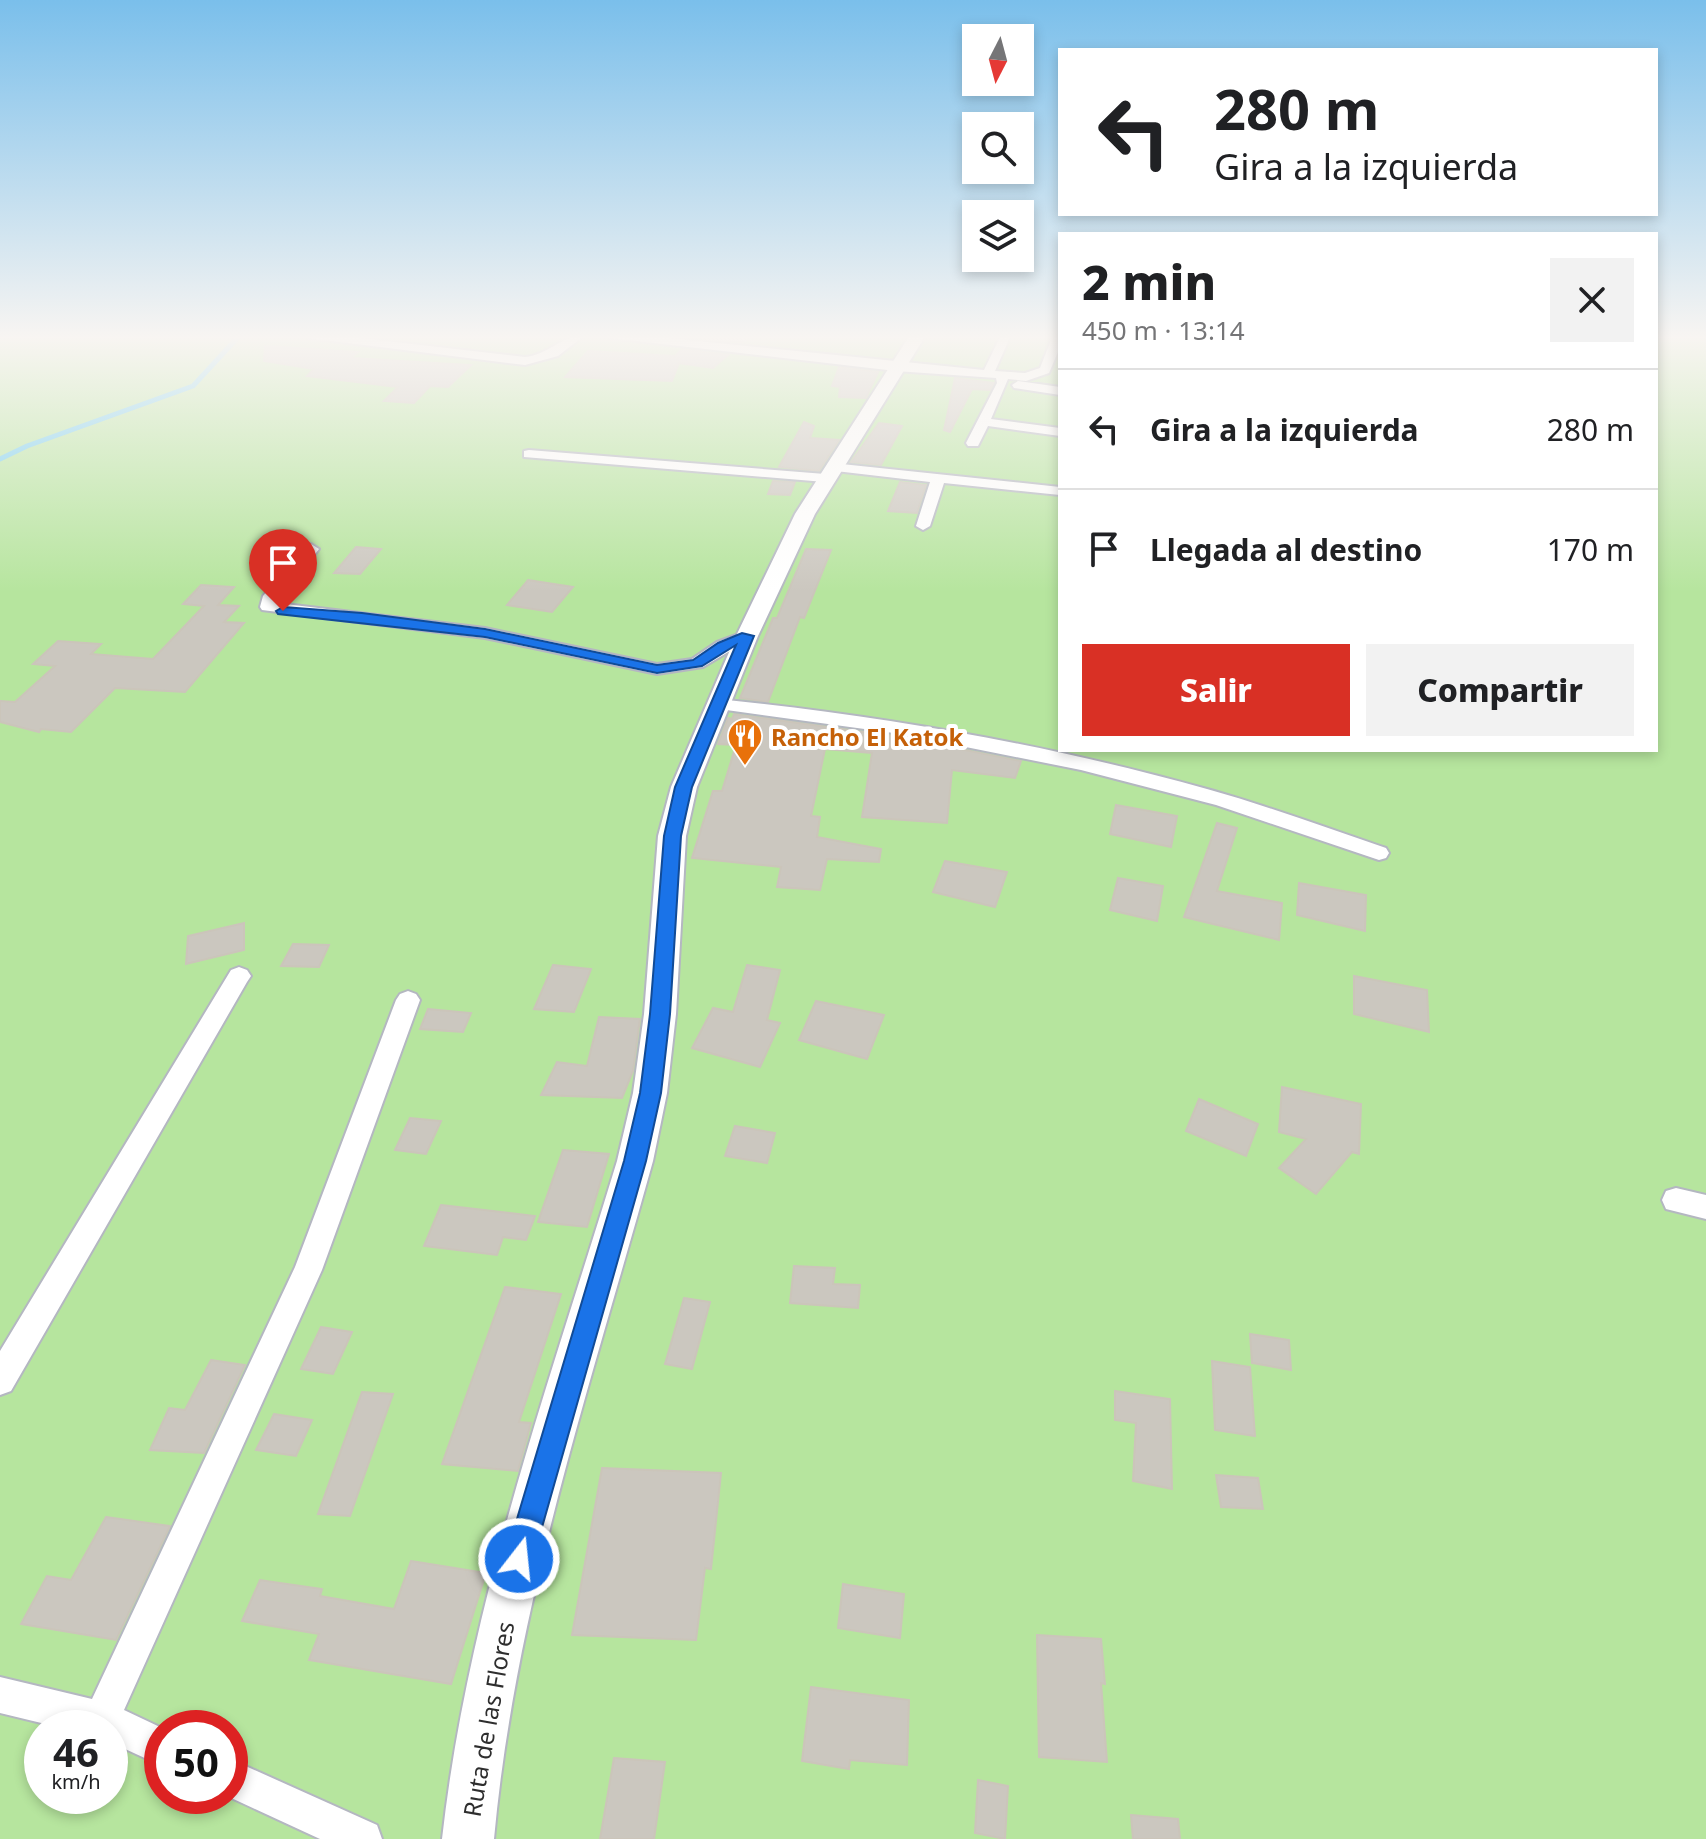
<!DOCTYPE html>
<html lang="es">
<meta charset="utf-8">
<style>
body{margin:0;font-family:"Noto Sans",sans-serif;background:#f2f2f2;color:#202124;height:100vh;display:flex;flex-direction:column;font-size:30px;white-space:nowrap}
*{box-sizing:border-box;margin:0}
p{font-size:26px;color:#757577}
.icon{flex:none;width:44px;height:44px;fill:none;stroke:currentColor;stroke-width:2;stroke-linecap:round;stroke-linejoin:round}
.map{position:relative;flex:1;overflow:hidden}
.drawer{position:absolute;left:1058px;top:232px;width:600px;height:520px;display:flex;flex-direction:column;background:#fff;border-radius:0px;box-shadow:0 4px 12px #0003}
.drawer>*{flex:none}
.banner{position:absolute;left:1058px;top:48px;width:600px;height:168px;border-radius:0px;box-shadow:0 4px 12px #0003;background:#fff;color:#202124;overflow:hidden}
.needle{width:52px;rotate:186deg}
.controls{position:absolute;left:962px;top:24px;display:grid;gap:16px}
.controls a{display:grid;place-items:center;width:72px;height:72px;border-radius:0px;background:#fff;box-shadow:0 4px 12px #0003;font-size:40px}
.speed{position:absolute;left:24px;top:1710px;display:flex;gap:16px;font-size:40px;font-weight:700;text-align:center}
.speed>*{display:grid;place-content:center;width:104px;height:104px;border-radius:50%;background:#fff;box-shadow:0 4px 12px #0003;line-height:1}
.speed small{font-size:20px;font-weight:400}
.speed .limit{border:12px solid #d22;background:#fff;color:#111}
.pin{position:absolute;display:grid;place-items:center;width:68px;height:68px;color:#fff;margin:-82px -34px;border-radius:50% 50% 50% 0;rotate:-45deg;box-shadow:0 0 8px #0007}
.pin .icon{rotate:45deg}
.me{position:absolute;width:88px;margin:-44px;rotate:16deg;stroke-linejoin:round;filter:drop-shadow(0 0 6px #0008)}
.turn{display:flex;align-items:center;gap:28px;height:168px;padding:0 24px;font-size:36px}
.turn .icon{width:104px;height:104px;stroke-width:2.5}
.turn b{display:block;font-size:56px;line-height:68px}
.round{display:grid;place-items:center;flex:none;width:84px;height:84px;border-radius:0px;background:#f2f2f2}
.headline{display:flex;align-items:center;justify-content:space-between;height:136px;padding:0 24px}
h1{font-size:48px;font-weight:800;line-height:60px}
.button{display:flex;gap:16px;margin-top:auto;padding:16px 24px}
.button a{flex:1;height:92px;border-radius:0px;background:#d93025;color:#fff;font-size:32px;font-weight:800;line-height:92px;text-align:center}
.button a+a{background:#f2f2f2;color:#202124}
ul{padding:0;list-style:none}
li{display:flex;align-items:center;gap:24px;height:120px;padding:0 24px;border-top:2px solid #e0e0e0}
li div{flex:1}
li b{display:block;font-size:30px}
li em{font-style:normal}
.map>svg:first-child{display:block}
.green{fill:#b6e59e;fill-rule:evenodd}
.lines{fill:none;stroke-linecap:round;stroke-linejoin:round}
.stream{stroke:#75cff0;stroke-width:5}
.building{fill:#cbc7bf;stroke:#cbc5ba;stroke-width:2}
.street-casing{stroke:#b4b7c1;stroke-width:4}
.secondary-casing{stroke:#b4b7c1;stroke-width:4}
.street{fill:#fff;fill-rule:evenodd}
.secondary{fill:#fff;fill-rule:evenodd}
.route{fill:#1a73e8;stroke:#114b97;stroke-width:2}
.labels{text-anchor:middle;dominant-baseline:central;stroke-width:8;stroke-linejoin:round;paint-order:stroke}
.food-label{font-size:24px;font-weight:bold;fill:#c56008;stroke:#fff;text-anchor:start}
.street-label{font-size:24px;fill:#2e2e2e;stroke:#fff}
</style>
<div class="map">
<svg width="1706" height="1839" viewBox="0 0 1706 1839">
<rect width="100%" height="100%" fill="#efe9e1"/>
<!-- green -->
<path class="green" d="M0,335H1060V750H1656V335H1706V1839H0ZM42,1728H110V1796H42ZM162,1728H230V1796H162Z"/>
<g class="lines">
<!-- stream -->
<path class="stream" d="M0,459L27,446L193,386L240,335"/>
</g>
<!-- building -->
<path class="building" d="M693,335H751L742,342L691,337Z
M265,346L358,352L351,358L471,365L448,387L430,386L414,403L384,401L398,387L307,376L314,369L264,361Z
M682,349L728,355L713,368L679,363L672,381L565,377L588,351L675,356Z
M839,367L878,372L866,398L839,397L840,387L832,386Z
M955,378L994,383L990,390L972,389L950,432L944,430Z
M804,422L814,426L810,438L839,440L819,471L779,467Z
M879,423L902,426L881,465L851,462Z
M773,481L795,482L790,495L768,494Z
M900,482L926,485L917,513L888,511Z
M356,547L381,549L360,574L334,573Z
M806,549L831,550L804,618L800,617L768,702L740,698L773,618H777Z
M528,580L573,587L552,612L507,605Z
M201,585L234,587L218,605L239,606L224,622L244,623L185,692L115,688L71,732L41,729L39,732L0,722V701L15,702L55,666L33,664L58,641L101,644L91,654L153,659L204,606L183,604Z
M734,714L900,737L1021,761L1015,778L952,770L947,823L862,817L872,753L825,749L811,816L820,817L817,837L881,849L879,862L827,859L820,890L777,887L781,867L692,858L713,791H722L736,745L718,744L728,718L732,719Z
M1116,805L1177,816L1171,847L1110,834Z
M1217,823L1237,828L1217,891L1282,903L1279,940L1184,917Z
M945,861L1007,872L995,907L933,892Z
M1118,878L1163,886L1157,921L1110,910Z
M1299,883L1366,895L1365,931L1297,915Z
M244,923V950L186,964L188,936Z
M293,944L329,945L319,967L281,966Z
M553,965L591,969L574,1012L534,1009Z
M747,965L780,970L767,1020L780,1023L760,1067L692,1048L713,1008L733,1012Z
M1354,976L1427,990L1429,1032L1354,1014Z
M816,1001L884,1015L867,1059L799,1040Z
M428,1009L471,1013L463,1032L420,1029Z
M599,1017L640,1019L633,1071L622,1098L541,1095L557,1062L587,1066Z
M1282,1087L1361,1104L1359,1154L1352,1152L1316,1194L1279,1168L1306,1139L1279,1132Z
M1199,1099L1258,1124L1246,1156L1186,1131Z
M410,1118L441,1121L426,1154L395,1150Z
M735,1126L775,1133L767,1163L725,1156Z
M563,1150L609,1154L587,1227L538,1222Z
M441,1205L535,1216L526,1240L503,1237L497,1255L424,1246Z
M794,1266L835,1268L833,1284L860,1285L858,1308L790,1303Z
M505,1287L561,1294L519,1422L531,1423L518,1471L442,1464Z
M684,1298L710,1302L692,1369L665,1364Z
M321,1327L352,1332L333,1374L301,1369Z
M1250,1334L1289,1340L1291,1370L1252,1363Z
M211,1360L245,1365L204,1453L150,1450L169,1408L185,1410Z
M1212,1361L1250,1367L1255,1436L1215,1430Z
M1115,1391L1170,1399L1172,1489L1133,1481L1136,1423L1115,1420Z
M362,1392L393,1394L350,1516L318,1514Z
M274,1414L312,1420L296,1456L256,1450Z
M602,1468L721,1473L711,1569L705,1568L696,1640L572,1635Z
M1216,1475L1258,1478L1263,1509L1221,1507Z
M106,1517L170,1526L116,1640L21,1624L47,1576L71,1580Z
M411,1561L486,1573L451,1684L309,1660L319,1634L242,1621L260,1580L322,1589L320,1596L394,1609Z
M843,1584L904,1594L900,1638L838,1628Z
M1037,1635L1101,1639L1105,1684L1101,1683L1107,1762L1039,1757Z
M811,1687L909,1700L907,1765L850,1760L849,1769L802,1761Z
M614,1758L665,1762L654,1839H600Z
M978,1780L1008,1786L1005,1839L975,1833Z
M1131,1815L1178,1819L1180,1839H1133Z"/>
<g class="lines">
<!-- street casing -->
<g class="street-casing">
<path id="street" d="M302,335H334L525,357C548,355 564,334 585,335L558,356L525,365L308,338Z
M604,335H638L984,370L1001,335H1011L995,371L1025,373L1040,368L1053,335H1060V347L1049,373L1026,381L1008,379L991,419L1060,428V436L988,426L978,446H968L966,443L997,383L996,378L896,371L610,338Z
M1018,381L1060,387V395L1014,388L1012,385Z
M529,450L825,474L832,478L825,482L524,457V451Z
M832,463L1060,487V495L944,483L930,526L923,530L916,526L930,482L827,470V464Z
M311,544L319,549L277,603L485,628L657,664L692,659L717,642L747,631L755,636L703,667L657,674L485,638L262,610L260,607L263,596L306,546Z
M718,699C883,716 1047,744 1207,789C1268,806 1327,828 1386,848L1389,853L1386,858L1379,860L1216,805L1081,770L901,734L712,708L709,704Z
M239,967L247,970L251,976L247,982L11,1391L0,1395V1351L231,970Z
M408,991L416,994L420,1000L322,1270L124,1710L162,1728V1766L110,1742V1728H62L0,1713V1677L92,1699L295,1267L396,1000L400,994Z
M1676,1188L1706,1195V1219L1666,1209L1662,1200L1666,1191Z
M230,1759L377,1825L382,1839H320L227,1796H230Z"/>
</g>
<!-- secondary casing -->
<g class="secondary-casing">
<path id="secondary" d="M910,335H926L815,514L758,636L697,787L686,836L676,1014L667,1093L653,1161C591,1384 515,1607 494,1839H442C468,1606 549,1384 617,1161L633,1093L644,1014L658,836L671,787L736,636L795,514Z"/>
</g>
<!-- street -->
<use href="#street" class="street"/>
<!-- secondary -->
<use href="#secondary" class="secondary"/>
</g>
<!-- sky -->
<linearGradient id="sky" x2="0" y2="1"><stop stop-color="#7abfeb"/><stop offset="0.57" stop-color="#f8f5f2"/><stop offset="1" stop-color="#f8f5f2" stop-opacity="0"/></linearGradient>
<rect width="1706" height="592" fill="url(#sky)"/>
<!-- route -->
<path class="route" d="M283,607L362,613L485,629L657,665L693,660L718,643L742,633L754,636L692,787L681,836L670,1014L661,1093L646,1161L533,1559L529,1569L519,1573L509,1569L505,1559L624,1161L640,1093L650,1014L664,836L675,787L736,645L702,666L657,673L485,637L278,614L276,611Z"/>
<!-- icons -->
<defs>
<g id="restaurant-pin" transform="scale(1.8)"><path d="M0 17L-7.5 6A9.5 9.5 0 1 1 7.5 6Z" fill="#e8710a" stroke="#fff"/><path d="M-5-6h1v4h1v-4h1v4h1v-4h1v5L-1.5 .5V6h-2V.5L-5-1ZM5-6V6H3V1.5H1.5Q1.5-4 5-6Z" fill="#fff"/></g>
</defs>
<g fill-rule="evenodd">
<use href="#restaurant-pin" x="745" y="736"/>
</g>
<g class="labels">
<!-- food labels -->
<g class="food-label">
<text x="771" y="736">Rancho El Katok</text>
</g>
<!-- street labels -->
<g class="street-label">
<text transform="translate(488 1719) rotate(-80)">Ruta de las Flores</text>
</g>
</g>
</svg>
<div class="controls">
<a><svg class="needle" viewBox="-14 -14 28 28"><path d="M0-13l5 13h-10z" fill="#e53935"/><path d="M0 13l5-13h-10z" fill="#757577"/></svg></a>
<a><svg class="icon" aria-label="search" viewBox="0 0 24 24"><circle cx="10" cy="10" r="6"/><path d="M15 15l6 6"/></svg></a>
<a><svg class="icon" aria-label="layers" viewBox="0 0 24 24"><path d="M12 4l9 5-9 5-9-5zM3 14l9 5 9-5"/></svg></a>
</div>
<div class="speed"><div>46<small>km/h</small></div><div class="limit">50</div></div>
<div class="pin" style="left:283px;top:611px;background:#d93025"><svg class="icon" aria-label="arrive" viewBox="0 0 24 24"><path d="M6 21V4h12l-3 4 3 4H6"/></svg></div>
<svg class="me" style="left:519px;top:1559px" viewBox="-20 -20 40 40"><circle r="17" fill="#1a73e8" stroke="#fff" stroke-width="3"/><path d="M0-11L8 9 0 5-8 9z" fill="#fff"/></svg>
<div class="banner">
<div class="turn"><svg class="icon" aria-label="left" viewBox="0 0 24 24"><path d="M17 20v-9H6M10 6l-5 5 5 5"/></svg><div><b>280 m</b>Gira a la izquierda</div></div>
</div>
<section class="drawer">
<div class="headline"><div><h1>2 min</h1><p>450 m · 13:14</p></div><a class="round"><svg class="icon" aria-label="close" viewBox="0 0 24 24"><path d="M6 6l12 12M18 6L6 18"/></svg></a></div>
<ul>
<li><svg class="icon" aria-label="left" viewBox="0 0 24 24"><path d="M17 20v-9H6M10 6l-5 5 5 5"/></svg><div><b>Gira a la izquierda</b></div><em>280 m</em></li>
<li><svg class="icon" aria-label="arrive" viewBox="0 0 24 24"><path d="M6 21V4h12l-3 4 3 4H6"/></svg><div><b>Llegada al destino</b></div><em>170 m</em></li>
</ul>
<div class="button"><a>Salir</a><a>Compartir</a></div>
</section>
</div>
